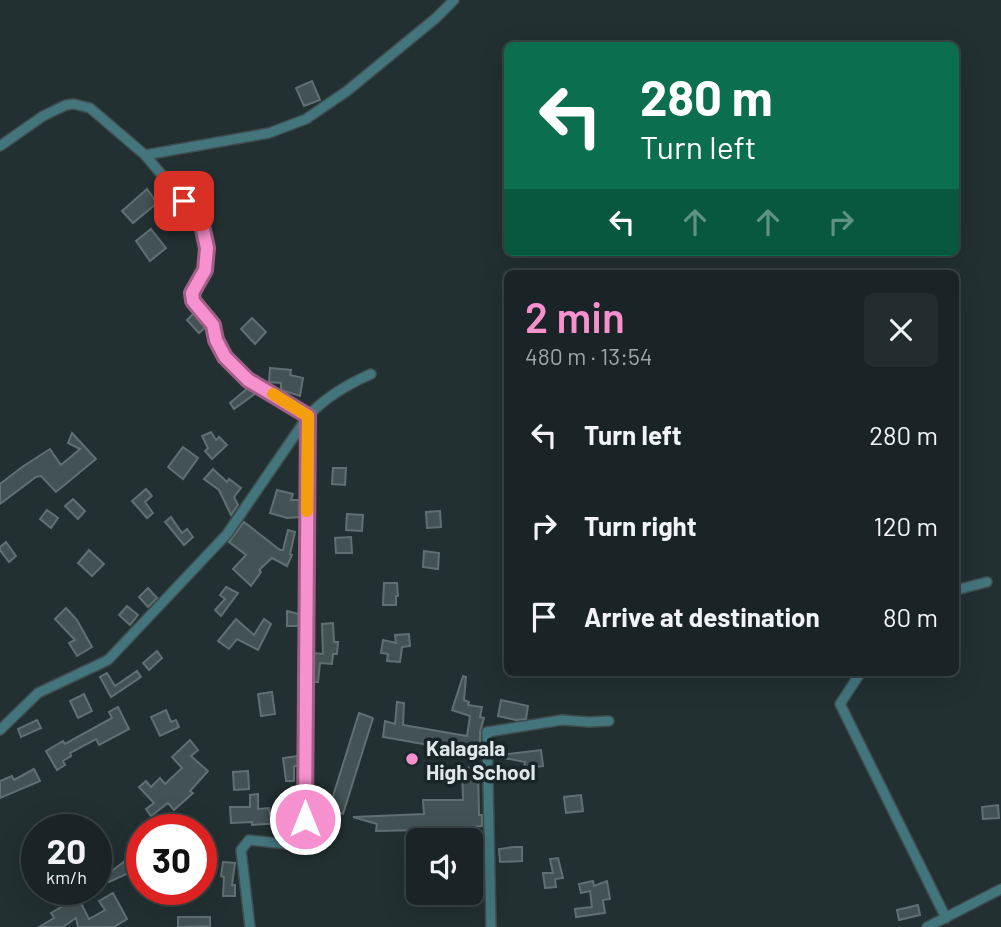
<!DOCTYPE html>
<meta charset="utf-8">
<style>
body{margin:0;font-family:Barlow,sans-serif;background:#232c2e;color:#f1f3f6;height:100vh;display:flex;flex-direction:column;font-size:26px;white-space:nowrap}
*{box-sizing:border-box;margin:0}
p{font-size:23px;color:#9fa4a7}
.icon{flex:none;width:38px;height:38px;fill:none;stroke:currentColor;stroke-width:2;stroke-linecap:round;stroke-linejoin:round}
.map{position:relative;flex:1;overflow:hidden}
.panel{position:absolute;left:504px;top:270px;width:455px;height:406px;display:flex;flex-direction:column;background:#1a2426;border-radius:10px;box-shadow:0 7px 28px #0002,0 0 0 2px #384143}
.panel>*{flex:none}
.guide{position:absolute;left:504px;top:42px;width:455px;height:214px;border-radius:10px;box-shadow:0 7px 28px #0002,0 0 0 2px #384143;background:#0b6e4f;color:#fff;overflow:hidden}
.fabs{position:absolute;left:406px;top:828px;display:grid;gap:14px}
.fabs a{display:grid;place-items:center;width:77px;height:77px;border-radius:10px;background:#1a2426;box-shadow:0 7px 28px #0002,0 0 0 2px #384143;font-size:35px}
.speed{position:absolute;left:21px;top:814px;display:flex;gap:14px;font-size:35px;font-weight:700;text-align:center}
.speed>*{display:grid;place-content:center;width:91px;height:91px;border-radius:50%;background:#1a2426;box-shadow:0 7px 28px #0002,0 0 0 2px #384143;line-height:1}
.speed small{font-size:18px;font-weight:400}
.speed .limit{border:10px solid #d22;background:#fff;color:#111}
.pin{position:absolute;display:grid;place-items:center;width:60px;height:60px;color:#fff;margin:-30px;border-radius:14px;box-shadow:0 4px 10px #0006}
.me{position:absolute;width:77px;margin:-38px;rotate:0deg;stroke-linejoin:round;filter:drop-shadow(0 0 5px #0008)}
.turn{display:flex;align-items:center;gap:24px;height:147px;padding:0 21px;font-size:32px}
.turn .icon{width:91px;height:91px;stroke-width:2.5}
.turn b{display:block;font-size:49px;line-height:60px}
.lanes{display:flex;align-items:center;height:66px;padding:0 21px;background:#0003;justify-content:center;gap:35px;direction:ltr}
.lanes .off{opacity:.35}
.round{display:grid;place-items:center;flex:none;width:74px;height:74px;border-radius:10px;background:#232c2e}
.summary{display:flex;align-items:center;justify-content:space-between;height:119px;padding:0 21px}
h1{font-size:42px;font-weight:600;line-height:52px;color:#f790ce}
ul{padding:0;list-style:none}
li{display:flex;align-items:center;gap:21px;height:91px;padding:0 21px}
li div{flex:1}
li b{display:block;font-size:26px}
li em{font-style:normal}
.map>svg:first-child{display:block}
.building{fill:#435254;stroke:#607072;stroke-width:2}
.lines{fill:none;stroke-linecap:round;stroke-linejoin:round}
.minor-casing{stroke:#404d4f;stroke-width:12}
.minor{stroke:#43757d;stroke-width:9}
.route-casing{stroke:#a15e86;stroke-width:18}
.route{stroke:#f790ce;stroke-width:12}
.slow{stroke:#f59e0b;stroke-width:12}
.poi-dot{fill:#f790ce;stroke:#182628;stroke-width:2.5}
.labels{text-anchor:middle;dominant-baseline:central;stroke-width:7;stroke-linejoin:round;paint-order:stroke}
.poi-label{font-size:21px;font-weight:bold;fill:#dfe7e9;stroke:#182628;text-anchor:start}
</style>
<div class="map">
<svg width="1001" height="927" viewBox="0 0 1001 927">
<rect width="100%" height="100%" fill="#223032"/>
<!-- building -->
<path class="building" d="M312,81L320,100L304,106L296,88Z
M147,189L157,203L133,223L122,211Z
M151,229L166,248L150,261L136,241Z
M194,313L206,327L199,333L187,320Z
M252,318L266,332L255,344L241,329Z
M270,368L291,370L290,375L303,378L300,396L281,390V383L269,382Z
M248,388L256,393L234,409L230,403Z
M211,432L216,440L219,437L227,445L212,459L205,451L208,448L202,436Z
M72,433L96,459L56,492L41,476L36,477L0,504V484L22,467L50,449L61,465L80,449L68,443Z
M183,447L198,458L183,479L168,467Z
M333,468H346L345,485L332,484Z
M213,469L227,482L229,479L241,488L234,497L238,505L231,515L219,490L204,479Z
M146,489L152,496L145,502L153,513L147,518L132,501Z
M277,490L293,494L291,500H300V517L287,518L270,513Z
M73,499L85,511L78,519L65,506Z
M47,510L58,518L51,528L40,519Z
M440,511L441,527L427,528L426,512Z
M347,514L363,515L362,531L346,530Z
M171,517L182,533L187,529L193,537L184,545L165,522Z
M244,522L280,550H283L288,530L295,532L290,554L292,555L287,566L272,558L259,570L261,572L251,586L233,569L246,555L229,542Z
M351,537L352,553H336L335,538Z
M6,542L16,556L9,562L0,550V547Z
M89,550L104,564L92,576L78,563Z
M424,551L439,553L438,569L423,567Z
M384,583H397L398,596H396V605H383Z
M226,587L238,593L221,616L215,610L225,599L220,595Z
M148,588L157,598L148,607L139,597Z
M127,606L138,615L130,625L119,615Z
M66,608L77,620L92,647L77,656L69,643L75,640L55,619Z
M287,611L299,614V626H287Z
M236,619L254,635L264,619L271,624L258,650L237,639L229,649L218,641Z
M333,623L334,642H338L337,654H333L332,664L320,663L318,682H313V653L323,654L322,624Z
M409,634L410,646L402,647L400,662L387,661L388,654L381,653L383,640L396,643L395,635Z
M157,651L162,658L149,670L143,663Z
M137,671L141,677L111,697L100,677L107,673L115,686Z
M463,676L466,677L464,700L469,702L468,705L482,707L480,717L484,718L480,732V754L383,737L385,721L395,724L397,702L404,703L403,725L467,736L470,716L452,710Z
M272,692L275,714L261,716L258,694Z
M84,694L92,711L78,718L70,701Z
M501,700L528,706L526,719L516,720L498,716Z
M118,707L129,729L99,745L96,739L70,753L71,756L63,761L65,765L57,770L46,751L63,741L65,744L112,718L109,712Z
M166,710L171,722L176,720L179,727L160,736L151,717Z
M359,713L373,718L343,814L329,809Z
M37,720L41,728L21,737L18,729Z
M190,740L198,750L191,756L208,771L190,791L193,793L174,810L168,803L151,816L146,809L154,803L139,787L146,781L151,787L160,778L165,784L182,768L172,757Z
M541,750L543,766L524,768L525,762L498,757L499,755Z
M298,756V766H294V781H286L283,758Z
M478,767L479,815H482V826L473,827V829L376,831L377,824L353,817L424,814L423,800H463L462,768Z
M34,769L40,781L0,798V781L12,776L14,780Z
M248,771L249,789L234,790L233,772Z
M258,794V809L269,808L270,816L282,815L283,823L252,825V822L231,823L230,807H250V795Z
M581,795L583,811L566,813L564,797Z
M998,805L999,818L983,819L982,807Z
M514,847H522V861L500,862L499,849Z
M558,858L563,878L555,879L556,887L545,888L543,873H553L550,859Z
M125,861L133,871L109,882L105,876Z
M223,862L235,863L232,885H235V896H223L224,877L221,876Z
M593,881L594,886L607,881L610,899L603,900L605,913L576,917L575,909L592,907L590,891L581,893L579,884Z
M113,893L127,919L114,927H78L76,918L63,927H39L54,918L51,913L78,897L89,919L105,910L99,901Z
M918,905L920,915L899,920L897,910Z
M178,917H210V926L178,927Z"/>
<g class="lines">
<!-- minor casing -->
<g class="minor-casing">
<path id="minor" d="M0,146L43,116L66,105L74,104L90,108L145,155L201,221L207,248L205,270L192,293L193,301L213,325L216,340L225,357L248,380L308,416L305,819L300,836L286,844L249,840L241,850L250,927
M145,155L269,133L306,119L347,91L436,18L454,0
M956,590L987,582
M861,672L840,704L946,918
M0,730L38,693L108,660L227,534L308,416C326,397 348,384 371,374
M491,927L487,732L562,720L589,722L609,721
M927,927L1001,889"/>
</g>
<!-- minor -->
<use href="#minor" class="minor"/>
</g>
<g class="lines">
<!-- route casing -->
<g class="route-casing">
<path id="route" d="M184,201L201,221L207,248L205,270L192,293L193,301L213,325L216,340L225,357L248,380L308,416L305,819"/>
</g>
<!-- route -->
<use href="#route" class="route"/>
<!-- slow -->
<path class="slow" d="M273,394L308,416L307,511"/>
</g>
<!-- markers -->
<circle class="poi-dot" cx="412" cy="759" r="7"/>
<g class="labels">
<!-- poi labels -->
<g class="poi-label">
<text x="426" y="747">Kalagala<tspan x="426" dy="24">High School</tspan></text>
</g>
</g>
</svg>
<div class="fabs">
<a><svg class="icon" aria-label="sound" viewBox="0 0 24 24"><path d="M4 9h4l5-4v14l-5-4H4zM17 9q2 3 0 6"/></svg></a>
</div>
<div class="speed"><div>20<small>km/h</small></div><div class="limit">30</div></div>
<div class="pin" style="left:184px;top:201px;background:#d93025"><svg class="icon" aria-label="arrive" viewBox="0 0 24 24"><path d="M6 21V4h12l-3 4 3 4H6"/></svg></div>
<svg class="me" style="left:305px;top:819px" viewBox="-20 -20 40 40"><circle r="17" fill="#f790ce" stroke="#fff" stroke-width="3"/><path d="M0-11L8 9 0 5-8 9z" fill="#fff"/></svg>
<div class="guide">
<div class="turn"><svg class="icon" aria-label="left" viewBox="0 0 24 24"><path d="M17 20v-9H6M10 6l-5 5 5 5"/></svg><div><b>280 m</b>Turn left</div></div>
<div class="lanes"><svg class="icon" aria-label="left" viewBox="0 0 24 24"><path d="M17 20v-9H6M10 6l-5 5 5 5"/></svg><svg class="icon off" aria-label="ahead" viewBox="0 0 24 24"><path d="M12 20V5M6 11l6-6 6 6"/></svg><svg class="icon off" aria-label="ahead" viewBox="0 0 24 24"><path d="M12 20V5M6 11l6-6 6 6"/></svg><svg class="icon off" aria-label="right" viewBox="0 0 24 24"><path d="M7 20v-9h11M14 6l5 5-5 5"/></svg></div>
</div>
<section class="panel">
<div class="summary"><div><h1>2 min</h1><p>480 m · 13:54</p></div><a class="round"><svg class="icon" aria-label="close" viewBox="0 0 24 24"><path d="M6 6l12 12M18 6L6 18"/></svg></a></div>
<ul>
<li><svg class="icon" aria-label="left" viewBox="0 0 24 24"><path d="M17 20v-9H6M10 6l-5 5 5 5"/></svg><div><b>Turn left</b></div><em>280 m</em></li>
<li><svg class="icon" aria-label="right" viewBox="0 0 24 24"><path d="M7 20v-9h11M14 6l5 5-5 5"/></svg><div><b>Turn right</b></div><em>120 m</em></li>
<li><svg class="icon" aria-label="arrive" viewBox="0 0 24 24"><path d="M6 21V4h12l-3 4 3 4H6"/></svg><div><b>Arrive at destination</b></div><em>80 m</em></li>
</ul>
</section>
</div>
